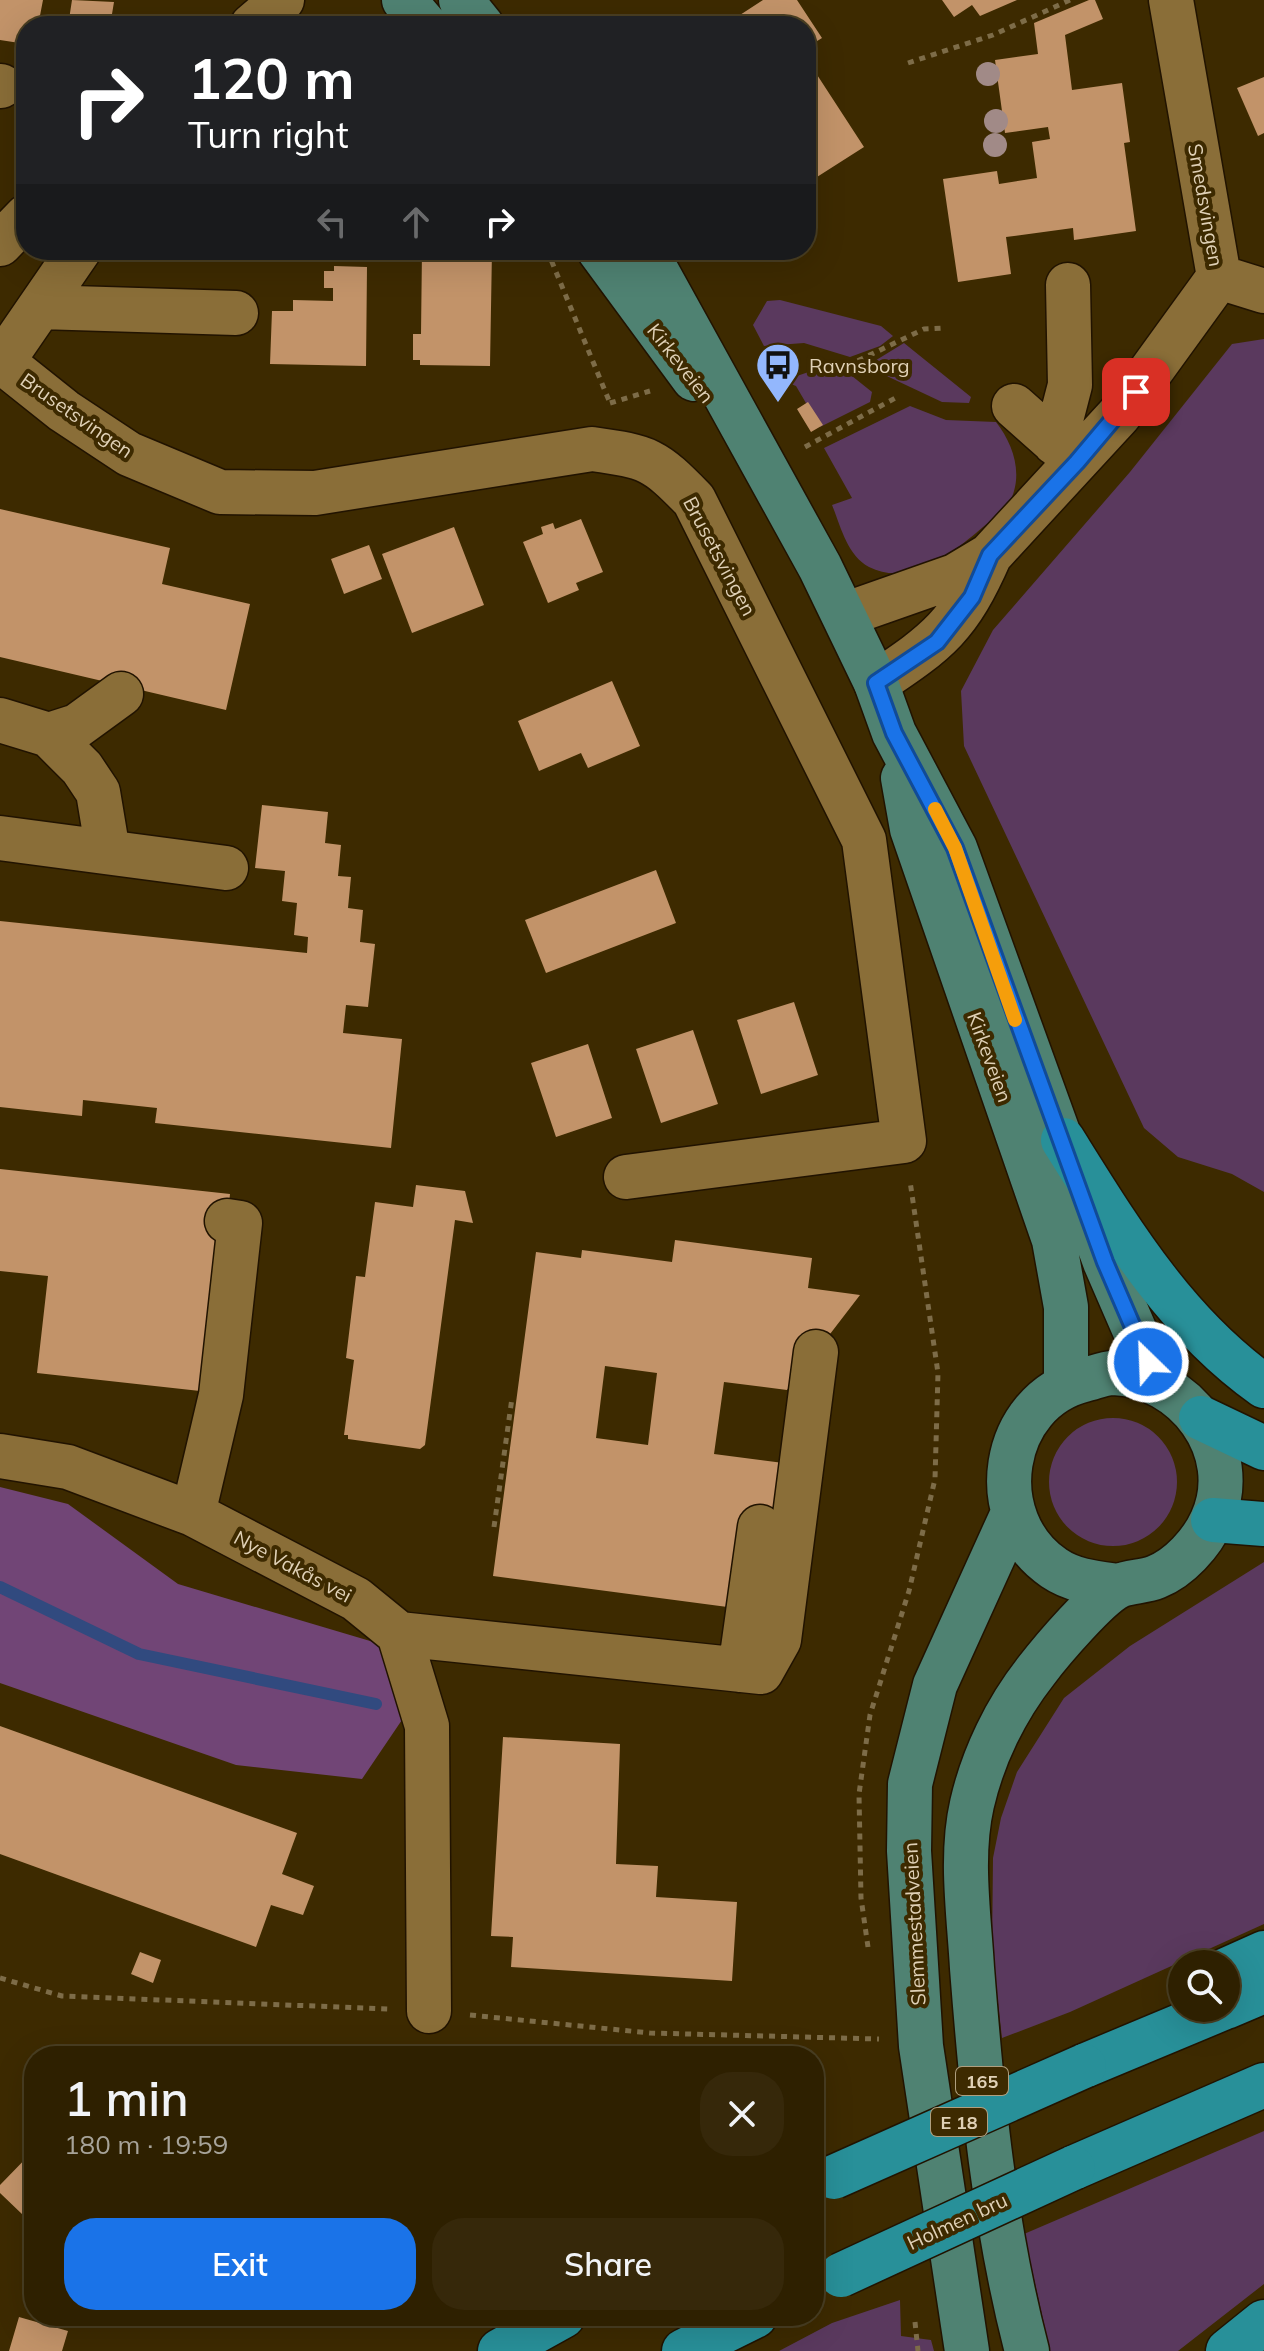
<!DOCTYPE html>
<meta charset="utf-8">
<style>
body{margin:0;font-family:Mulish,sans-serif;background:#36280a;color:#f1f3f6;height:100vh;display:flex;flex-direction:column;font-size:30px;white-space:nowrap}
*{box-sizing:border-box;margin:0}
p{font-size:26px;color:#a7a399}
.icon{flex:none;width:44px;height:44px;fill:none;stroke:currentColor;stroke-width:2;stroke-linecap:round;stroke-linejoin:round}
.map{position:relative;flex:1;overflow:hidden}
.side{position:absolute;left:24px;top:2046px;width:800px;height:280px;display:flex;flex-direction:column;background:#2e2000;border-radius:32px;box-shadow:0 8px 32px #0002,0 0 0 2px #493e22}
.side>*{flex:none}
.guide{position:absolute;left:16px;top:16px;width:800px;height:244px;border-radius:32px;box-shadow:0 8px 32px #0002,0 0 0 2px #493e22;background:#202124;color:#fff;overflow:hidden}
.controls{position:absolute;left:1168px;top:1950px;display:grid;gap:16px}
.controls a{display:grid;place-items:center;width:72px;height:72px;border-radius:50%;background:#2e2000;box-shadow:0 8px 32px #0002,0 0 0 2px #493e22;font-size:40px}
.pin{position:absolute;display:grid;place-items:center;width:68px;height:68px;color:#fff;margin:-34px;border-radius:16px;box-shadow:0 4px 12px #0006}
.me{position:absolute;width:88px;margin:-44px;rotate:336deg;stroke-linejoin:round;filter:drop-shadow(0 0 6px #0008)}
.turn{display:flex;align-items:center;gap:28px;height:168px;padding:0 40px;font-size:36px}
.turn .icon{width:104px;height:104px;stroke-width:2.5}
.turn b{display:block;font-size:56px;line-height:68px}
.lanes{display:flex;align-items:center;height:76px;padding:0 40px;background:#0003;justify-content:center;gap:40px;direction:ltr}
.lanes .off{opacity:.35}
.round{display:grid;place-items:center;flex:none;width:84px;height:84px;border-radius:32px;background:#36280a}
.overview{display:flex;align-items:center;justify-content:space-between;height:136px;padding:0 40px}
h1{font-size:48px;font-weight:600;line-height:60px}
.action{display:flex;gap:16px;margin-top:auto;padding:16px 40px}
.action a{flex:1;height:92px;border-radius:32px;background:#1a73e8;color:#fff;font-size:32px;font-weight:600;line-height:92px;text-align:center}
.action a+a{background:#36280a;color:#f1f3f6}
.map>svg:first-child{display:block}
.green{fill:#5a395e}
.forest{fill:#714576}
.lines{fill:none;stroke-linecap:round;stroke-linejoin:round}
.stream{stroke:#314a7f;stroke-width:12}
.building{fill:#c29369;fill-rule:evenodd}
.minor-casing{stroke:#211300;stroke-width:47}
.major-casing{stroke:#211300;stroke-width:47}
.highway-casing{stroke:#211300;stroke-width:47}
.path{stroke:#7d6c48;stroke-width:5;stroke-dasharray:6 6;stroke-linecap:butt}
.minor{stroke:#8a6e38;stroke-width:44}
.major{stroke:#4f8272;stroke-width:44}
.highway{stroke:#289099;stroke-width:44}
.highway-bridge-casing{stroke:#211300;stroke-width:47;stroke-linecap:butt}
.highway-bridge{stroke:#289099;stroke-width:44}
.tree{fill:#a18a87}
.route-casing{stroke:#114b97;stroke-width:20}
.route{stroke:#1a73e8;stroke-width:14}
.slow{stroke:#f59e0b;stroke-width:14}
.labels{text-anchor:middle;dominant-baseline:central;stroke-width:8;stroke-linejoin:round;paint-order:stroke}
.shield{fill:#3d2a00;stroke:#af9f7f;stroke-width:2}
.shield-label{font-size:18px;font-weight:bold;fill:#e0d1b6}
.street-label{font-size:20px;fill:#e0d1b6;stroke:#3d2a00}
.poi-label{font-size:20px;fill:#e0d1b6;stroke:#3d2a00;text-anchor:start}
</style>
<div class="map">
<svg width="1264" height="2351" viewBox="0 0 1264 2351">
<rect width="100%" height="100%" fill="#3d2a00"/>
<!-- green -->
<path class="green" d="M780,300L881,326L893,336L880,346L850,357L804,343L764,346L753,325L767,301Z
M1264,339V1192L1232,1174L1178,1157L1144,1128L964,746L961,691L993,630L1130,472L1232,344Z
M904,343L971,397L969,403L942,402L874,370L873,362Z
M829,365L847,372L872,392L870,402L820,427L796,386L770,376L771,371L794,377Z
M910,406L946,420L996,422C1011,441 1021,467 1014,491C1010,507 995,517 983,527C954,552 910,588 869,567C847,555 841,527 832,505L852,498L824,448Z
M1049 1482a64 64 0 1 1 128 0a64 64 0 1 1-128 0Z
M1264,1562V1924L1070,2012L1002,2038L992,1950L993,1858L1001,1818L1017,1772L1064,1698L1130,1646Z
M1264,2131V2284L1178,2351H1050L1024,2234Z
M900,2300L901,2336L931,2340L934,2351H779L832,2323Z"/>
<!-- forest -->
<path class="forest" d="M0,1487L68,1504L178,1584L387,1646L408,1711L362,1779L236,1765L0,1683Z"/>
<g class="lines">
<!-- stream -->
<path class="stream" d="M0,1587L139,1654L376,1704"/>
</g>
<!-- building -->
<path class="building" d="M0,0H43L38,26H26V44L0,40Z
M72,0L114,2L112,14L126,16L124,26H68Z
M763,0H797L822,38L806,48V26H723Z
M942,0H1017L980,16L972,5L954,17Z
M1089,0H1095L1103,19L1065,35L1072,90L1122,83L1130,142L1124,143L1136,231L1074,240L1073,228L1006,237L1011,274L958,282L943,179L997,171L999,184L1037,178L1032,142L1050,139L1048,127L1005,133L995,60L1038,54L1034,23Z
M810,64L864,147L806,184V67Z
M1264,77V133L1258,136L1237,88Z
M422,250H492L490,366L420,365V360H413V334H421Z
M334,266L367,267L366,366L270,364L272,311H293V300L333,301V288H324V271H334Z
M808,402L823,425L811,432L797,409Z
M0,509L170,548L162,584L250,604L226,710L0,657Z
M581,519L603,572L576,583L579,590L548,603L523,542L543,534L541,527L553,523L555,529Z
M454,527L484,605L412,633L382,554Z
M369,545L382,579L344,594L331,559Z
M612,681L640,746L588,768L581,753L539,771L518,721Z
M262,805L328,812L325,843L341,845L338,876L351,877L348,908L363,910L360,942L375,944L368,1007L346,1005L343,1033L402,1039L391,1148L155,1123L157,1108L83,1100L82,1116L0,1107V921L307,953L308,937L294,935L297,903L282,901L285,871L255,868Z
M656,870L676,923L546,973L525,920Z
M794,1002L818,1075L761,1094L737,1020Z
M693,1030L718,1104L661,1123L636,1049Z
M588,1044L612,1118L556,1137L531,1063Z
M0,1169L230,1194L209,1392L37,1373L48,1276L0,1271Z
M416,1185L465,1191L473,1223L455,1220L425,1445L420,1449L348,1439V1435H344L354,1360L346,1358L356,1276L365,1277L375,1202L413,1207Z
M675,1240L812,1258L808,1288L860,1295L787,1390L724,1382L714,1454L799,1465L776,1529L735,1608L493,1576L536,1252L581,1258L582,1250L672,1262ZM605,1366L657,1373L648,1445L596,1438Z
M0,1726L297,1833L282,1874L314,1886L303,1915L271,1905L256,1947L0,1854Z
M503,1737L620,1744L616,1864L658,1866L656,1897L737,1902L732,1981L511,1967L513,1937L491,1936Z
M140,1952L161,1960L153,1983L131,1974Z
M481,2045L517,2048L518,2050L507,2056H459Z
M34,2150V2203L23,2215L0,2193V2185Z
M19,2317L68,2331L62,2351H9Z"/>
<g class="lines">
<!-- minor casing -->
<g class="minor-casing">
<path id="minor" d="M252,26L282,0
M0,86H1
M0,244L26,217
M1219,277L1264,291
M40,307L236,313
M0,360L64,411L129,454L220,492L315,493L592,449C649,457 654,459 694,500L864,840L904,1141L626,1177
M2,362L79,250
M1014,406L1076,461
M1055,443L1070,385L1068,285
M844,615L955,576L990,555L1119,415L1219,277L1171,0
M876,683C939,641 959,626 990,555
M0,720L49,735L82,768L98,792L108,852
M49,735L77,726L121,694
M0,838L226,868
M0,1456L68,1467L193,1514L356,1599L399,1634L427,1726L429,2011
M193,1514L221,1395L240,1223L227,1221
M399,1634L761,1672L779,1640L816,1352
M740,1670L760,1527"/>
</g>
<!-- major casing -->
<g class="major-casing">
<path id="major" d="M404,0L426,26
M461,0L482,26
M599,250L694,379
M645,250L820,567L876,683L894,733L955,848L1105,1262L1157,1382
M903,778L912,829L1054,1240L1066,1307V1384
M967,2351L921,2046L909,1851L910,1784L935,1685L1013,1513
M1027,2351C994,2225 982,2097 972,1968C969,1915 960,1856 972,1804C983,1756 1006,1709 1036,1671C1052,1650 1098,1596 1119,1586C1130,1581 1144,1582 1156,1577C1179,1568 1202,1543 1212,1520C1243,1451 1185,1375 1113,1373C1104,1373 1093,1378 1084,1380C1000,1401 982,1519 1054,1568C1073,1581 1095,1583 1118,1586"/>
</g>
<!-- highway casing -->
<g class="highway-casing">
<path id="highway" d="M1063,1140C1120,1231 1175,1323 1264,1386
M1201,1418L1264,1448
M1213,1520L1264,1524
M1226,1970L1264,1953
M1226,2007L1264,1991
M1084,2066L1223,2008
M1073,2168L1264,2085
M500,2351L563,2316
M684,2351L755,2316
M1228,2351L1264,2322"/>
</g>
<!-- path -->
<path class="path" d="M908,63L993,35L1070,0
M547,250L610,403
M847,366L924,329L943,328
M610,403L650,391
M805,447L899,396
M494,1527L512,1398
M868,1947L861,1898L859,1794L870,1715L909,1591L935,1479L938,1373L910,1181
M0,1978L62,1996L388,2009
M470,2015L650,2033L879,2039
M915,2322L918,2351"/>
<!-- minor -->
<use href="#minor" class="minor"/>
<!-- major -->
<use href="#major" class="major"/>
<!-- highway -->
<use href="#highway" class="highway"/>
<!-- highway-bridge casing -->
<g class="highway-bridge-casing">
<path id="highway-bridge" d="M834,2177L1084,2066
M841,2275L1073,2168"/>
</g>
<!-- highway-bridge -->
<use href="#highway-bridge" class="highway-bridge"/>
</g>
<!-- trees -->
<g class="tree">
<circle cx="988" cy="74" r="12"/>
<circle cx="996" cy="121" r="12"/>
<circle cx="995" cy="145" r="12"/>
</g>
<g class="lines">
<!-- route casing -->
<g class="route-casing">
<path id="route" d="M1136,392L1077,462L990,555L972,597L937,642L876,683L894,733L955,848L1105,1262L1148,1362"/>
</g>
<!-- route -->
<use href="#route" class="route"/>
<!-- slow -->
<path class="slow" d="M935,809L955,848L1015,1020"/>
</g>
<!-- icons -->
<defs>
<g id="bus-pin" transform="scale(2.3)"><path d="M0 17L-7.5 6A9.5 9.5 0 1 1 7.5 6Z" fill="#93b7fd" stroke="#3d2a00"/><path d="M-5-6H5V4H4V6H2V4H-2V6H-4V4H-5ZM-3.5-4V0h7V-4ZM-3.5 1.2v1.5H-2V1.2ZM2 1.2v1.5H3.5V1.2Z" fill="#111"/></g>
</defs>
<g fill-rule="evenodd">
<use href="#bus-pin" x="778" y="365"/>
</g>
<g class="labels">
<!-- shield labels -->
<g class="shield">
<rect x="956" y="2067" width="52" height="28" rx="6"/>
<rect x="931" y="2108" width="56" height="28" rx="6"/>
</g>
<g class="shield-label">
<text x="982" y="2081">165</text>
<text x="959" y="2122">E 18</text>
</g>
<!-- street labels -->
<g class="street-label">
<text transform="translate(1206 205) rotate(80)">Smedsvingen</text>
<text transform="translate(681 363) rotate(52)">Kirkeveien</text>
<text transform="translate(77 415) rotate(35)">Brusetsvingen</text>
<text transform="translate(720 556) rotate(62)">Brusetsvingen</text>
<text transform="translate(990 1057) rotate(70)">Kirkeveien</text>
<text transform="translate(293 1566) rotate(28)">Nye Vakås vei</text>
<text transform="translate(914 1924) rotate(-93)">Slemmestadveien</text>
<text transform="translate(957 2221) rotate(-25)">Holmen bru</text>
</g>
<!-- poi labels -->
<g class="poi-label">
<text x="809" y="365">Ravnsborg</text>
</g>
</g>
</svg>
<div class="controls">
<a><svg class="icon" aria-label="search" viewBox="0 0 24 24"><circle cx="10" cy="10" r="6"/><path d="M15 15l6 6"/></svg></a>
</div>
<div class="pin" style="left:1136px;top:392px;background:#d93025"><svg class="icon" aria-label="arrive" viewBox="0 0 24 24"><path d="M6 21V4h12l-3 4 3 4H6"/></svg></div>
<svg class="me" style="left:1148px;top:1362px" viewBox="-20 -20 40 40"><circle r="17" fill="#1a73e8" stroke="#fff" stroke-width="3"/><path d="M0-11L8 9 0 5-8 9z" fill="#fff"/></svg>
<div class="guide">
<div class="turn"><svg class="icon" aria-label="right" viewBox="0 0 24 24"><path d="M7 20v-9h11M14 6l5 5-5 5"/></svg><div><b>120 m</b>Turn right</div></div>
<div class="lanes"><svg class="icon off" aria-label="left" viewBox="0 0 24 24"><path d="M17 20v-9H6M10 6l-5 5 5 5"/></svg><svg class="icon off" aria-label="ahead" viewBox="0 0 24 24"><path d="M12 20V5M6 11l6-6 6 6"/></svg><svg class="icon" aria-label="right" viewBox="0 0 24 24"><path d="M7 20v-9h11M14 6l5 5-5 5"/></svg></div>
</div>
<section class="side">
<div class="overview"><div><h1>1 min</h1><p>180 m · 19:59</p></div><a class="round"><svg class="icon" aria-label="close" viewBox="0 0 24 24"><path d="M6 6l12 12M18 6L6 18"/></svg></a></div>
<div class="action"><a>Exit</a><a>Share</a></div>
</section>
</div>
